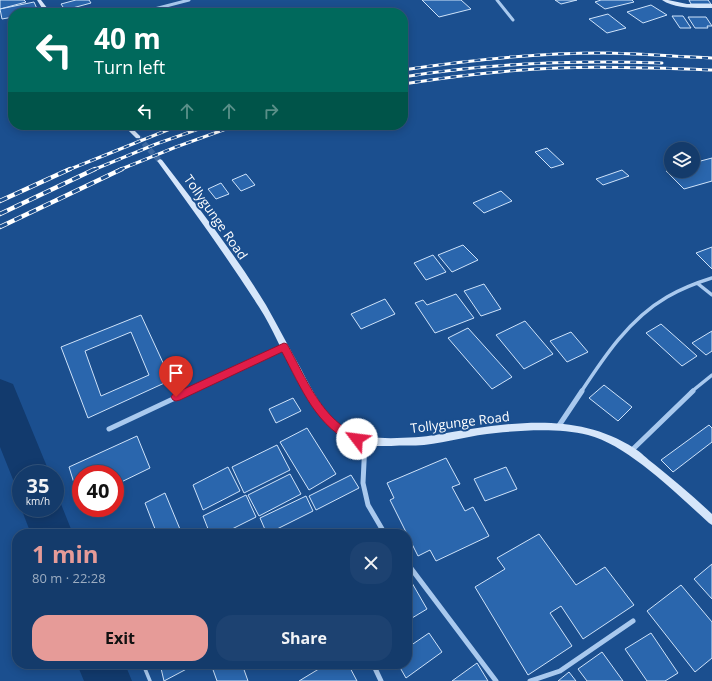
<!DOCTYPE html>
<meta charset="utf-8">
<style>
body{margin:0;font-family:"Open Sans",sans-serif;background:#1d4271;color:#f1f3f6;height:100vh;display:flex;flex-direction:column;font-size:15px;white-space:nowrap}
*{box-sizing:border-box;margin:0}
p{font-size:13px;color:#9dadc1}
.icon{flex:none;width:22px;height:22px;fill:none;stroke:currentColor;stroke-width:2;stroke-linecap:round;stroke-linejoin:round}
.map{position:relative;flex:1;overflow:hidden}
.side{position:absolute;left:12px;top:529px;width:400px;height:140px;display:flex;flex-direction:column;background:#143b6b;border-radius:16px;box-shadow:0 2px 10px #0003,0 0 0 1px #33557e}
.side>*{flex:none}
.hud{position:absolute;left:8px;top:8px;width:400px;height:122px;border-radius:16px;box-shadow:0 2px 10px #0003,0 0 0 1px #33557e;background:#00695c;color:#fff;overflow:hidden}
.fabs{position:absolute;left:664px;top:142px;display:grid;gap:8px}
.fabs a{display:grid;place-items:center;width:36px;height:36px;border-radius:50%;background:#143b6b;box-shadow:0 2px 10px #0003,0 0 0 1px #33557e;font-size:20px}
.speed{position:absolute;left:12px;top:465px;display:flex;gap:8px;font-size:20px;font-weight:700;text-align:center}
.speed>*{display:grid;place-content:center;width:52px;height:52px;border-radius:50%;background:#143b6b;box-shadow:0 2px 10px #0003,0 0 0 1px #33557e;line-height:1}
.speed small{font-size:10px;font-weight:400}
.speed .limit{border:6px solid #d22;background:#fff;color:#111}
.pin{position:absolute;display:grid;place-items:center;width:34px;height:34px;color:#fff;margin:-41px -17px;border-radius:50% 50% 50% 0;rotate:-45deg;box-shadow:0 0 4px #0007}
.pin .icon{rotate:45deg}
.me{position:absolute;width:44px;margin:-22px;rotate:300deg;stroke-linejoin:round;filter:drop-shadow(0 0 3px #0008)}
.turn{display:flex;align-items:center;gap:14px;height:84px;padding:0 20px;font-size:18px}
.turn .icon{width:52px;height:52px;stroke-width:2.5}
.turn b{display:block;font-size:28px;line-height:34px}
.lanes{display:flex;align-items:center;height:38px;padding:0 20px;background:#0003;justify-content:center;gap:20px;direction:ltr}
.lanes .off{opacity:.35}
.round{display:grid;place-items:center;flex:none;width:42px;height:42px;border-radius:16px;background:#1d4271}
.overview{display:flex;align-items:center;justify-content:space-between;height:68px;padding:0 20px}
h1{font-size:24px;font-weight:700;line-height:30px;color:#e69b98}
.button{display:flex;gap:8px;margin-top:auto;padding:8px 20px}
.button a{flex:1;height:46px;border-radius:16px;background:#e69b98;color:#111;font-size:16px;font-weight:700;line-height:46px;text-align:center}
.button a+a{background:#1d4271;color:#f1f3f6}
.map>svg:first-child{display:block}
.lines{fill:none;stroke-linecap:round;stroke-linejoin:round}
.river{fill:#123a6d;fill-rule:evenodd}
.building{fill:#2a66ad;stroke:#cfe3fa;fill-rule:evenodd}
.secondary-tunnel{stroke:#3d69a0;stroke-width:5.5;stroke-dasharray:5.5 3;stroke-linecap:butt}
.lane{stroke:#a9c9ee;stroke-width:3.5}
.street-far2{stroke:#a9c9ee;stroke-width:3}
.street-far1{stroke:#a9c9ee;stroke-width:3.5}
.street{stroke:#a9c9ee;stroke-width:5}
.secondary{fill:#d6e6fa;fill-rule:evenodd}
.rail-far1-casing{stroke:#fff;stroke-width:3}
.rail-casing{stroke:#fff;stroke-width:4.5}
.rail-far1{stroke:#1b4f8f;stroke-width:2;stroke-dasharray:6;stroke-linecap:butt}
.rail{stroke:#1b4f8f;stroke-width:3;stroke-dasharray:8;stroke-linecap:butt}
.route{fill:#e11d48;stroke:#92132f}
.labels{text-anchor:middle;dominant-baseline:central;stroke-width:4;stroke-linejoin:round;paint-order:stroke}
.street-label{font-size:13px;fill:#fff;stroke:#1b4f8f}
</style>
<div class="map">
<svg width="712" height="681" viewBox="0 0 712 681">
<rect width="100%" height="100%" fill="#1b4f8f"/>
<g class="lines">
<!-- river -->
<path class="river" d="M0,379L13,384L50,474H21V489L16,487L0,447Z
M55,493L57,494L73,534H31L21,508H55Z
M77,664H125L132,681H84Z"/>
</g>
<!-- building -->
<path class="building" d="M0,0H24L26,2L0,9Z
M76,0H89L91,3L65,10L61,4Z
M422,0H461L471,9L439,17Z
M555,0H577L561,4Z
M601,0H632L634,2L605,9L595,2Z
M689,0H708L711,4H691Z
M34,2L38,11L29,13H13V17L2,19L0,9Z
M651,5L667,15L643,23L627,12Z
M608,14L626,28L607,33L589,19Z
M672,16H683L691,28H680Z
M688,17H706L712,26H707L708,28H695Z
M547,148L564,164L551,168L535,152Z
M712,158V181L684,189L666,171L671,169V171H693V163Z
M622,170L629,176L603,185L596,179Z
M246,174L255,185L241,191L232,180Z
M221,183L229,194L216,199L208,189Z
M501,191L512,201L484,213L473,203Z
M463,245L478,260L452,272L438,255Z
M712,247V269L696,253Z
M433,255L446,272L426,280L414,263Z
M484,284L501,309L481,316L464,291Z
M456,294L474,318L435,333L415,303L423,300L427,305Z
M385,299L395,314L361,329L351,314Z
M141,315L171,380L88,418L61,347ZM131,332L149,375L101,396L85,351Z
M525,321L553,354L524,369L496,335Z
M661,324L697,356L682,366L646,333Z
M468,328L512,377L492,389L448,338Z
M712,331V351L706,355L692,343Z
M571,332L588,352L567,362L550,341Z
M604,385L632,407L618,421L589,398Z
M293,398L301,411L276,423L269,409Z
M709,425L712,428V442L673,472L661,460Z
M307,428L336,474L309,490L280,442Z
M137,436L150,468L115,485V474H81L80,502L69,467Z
M277,445L290,470L244,493L232,467Z
M446,458L460,484L452,487L465,511L473,507L489,536L436,561L430,550L418,556L390,500L394,498L387,483Z
M228,467L240,491L203,510L193,485Z
M506,467L517,489L485,501L474,479Z
M290,474L301,494L259,516L248,495Z
M351,475L359,488L316,510L309,496Z
M165,493L182,534H157L145,503Z
M246,495L256,517L222,534H210L203,516Z
M306,496L313,511L267,534L260,518Z
M539,534L576,585L605,567L634,605L583,639L561,606L550,613L572,646L528,675L475,587L505,569L497,558Z
M712,564V599L694,579Z
M408,576L427,609L407,621V577Z
M681,585L712,622V658L695,672L647,611Z
M429,633L442,652L406,678L398,664H407V648Z
M651,633L678,673L665,681H647L625,649Z
M602,652L623,681H587L578,669Z
M477,663L488,681H452Z
M160,664H196L164,681Z
M211,664H242L248,681H217Z
M327,664H348L357,681H299Z
M569,672L576,681H558Z"/>
<g class="lines">
<!-- secondary-tunnel -->
<path class="secondary-tunnel" d="M138,137L160,161"/>
<!-- lane -->
<path class="lane" d="M143,664L150,681"/>
<!-- street-far2 -->
<path class="street-far2" d="M497,0L513,20
M139,13L189,0"/>
<!-- street-far1 -->
<path class="street-far1" d="M697,283L712,295
M188,392L284,347
M581,392C604,357 629,319 667,297C681,289 696,283 712,278
M691,392L712,375"/>
<!-- street -->
<path class="street" d="M558,427L582,391
M109,429L190,391
M365,442L363,483L368,505L385,534
M631,451L693,391
M407,563L496,681
M373,664L381,681
M530,681L560,671L633,621"/>
<!-- secondary -->
<path class="secondary" d="M37,0H41L51,13H45Z
M662,0H668L687,4H712V8C696,8 675,9 662,0Z
M123,125H129L140,136V138H136Z
M160,159L162,160C198,207 235,254 266,305C278,326 289,348 301,369C314,394 327,420 353,433C368,441 417,438 435,435C502,424 573,409 634,448C641,452 647,459 654,464C674,480 693,496 712,514V525L709,523C678,495 628,445 588,435C560,428 525,430 496,433C472,435 448,442 424,445C413,446 402,445 391,446C375,446 359,447 345,438C301,410 286,349 259,307C227,257 193,210 158,162L157,161Z"/>
<!-- rail-far1 casing -->
<g class="rail-far1-casing">
<path id="rail-far1" d="M403,70C469,60 536,53 603,53C639,53 676,57 712,58
M403,77C489,63 575,60 662,63
M403,84C454,76 505,70 557,68C609,66 660,68 712,70
M68,170L180,125
M93,170L156,144L210,125
M119,170L176,147L237,125"/>
</g>
<!-- rail casing -->
<g class="rail-casing">
<path id="rail" d="M0,201L70,169
M0,214L95,169
M0,227L122,169"/>
</g>
<!-- rail-far1 -->
<use href="#rail-far1" class="rail-far1"/>
<!-- rail -->
<use href="#rail" class="rail"/>
</g>
<!-- route -->
<path class="route" d="M284,343L287,344C306,378 322,421 360,436L362,439L360,442L357,444C317,430 301,387 282,352L180,400L176,401L173,400L171,397L173,394Z"/>
<g class="labels">
<!-- street labels -->
<g class="street-label">
<text transform="translate(216 217) rotate(55)">Tollygunge Road</text>
<text transform="translate(460 422) rotate(-7)">Tollygunge Road</text>
</g>
</g>
</svg>
<div class="fabs">
<a><svg class="icon" aria-label="layers" viewBox="0 0 24 24"><path d="M12 4l9 5-9 5-9-5zM3 14l9 5 9-5"/></svg></a>
</div>
<div class="speed"><div>35<small>km/h</small></div><div class="limit">40</div></div>
<div class="pin" style="left:176px;top:397px;background:#d93025"><svg class="icon" aria-label="arrive" viewBox="0 0 24 24"><path d="M6 21V4h12l-3 4 3 4H6"/></svg></div>
<svg class="me" style="left:357px;top:439px" viewBox="-20 -20 40 40"><circle r="19" fill="#fff"/><path d="M0-13L10 11 0 6-10 11z" fill="#e11d48"/></svg>
<div class="hud">
<div class="turn"><svg class="icon" aria-label="left" viewBox="0 0 24 24"><path d="M17 20v-9H6M10 6l-5 5 5 5"/></svg><div><b>40 m</b>Turn left</div></div>
<div class="lanes"><svg class="icon" aria-label="left" viewBox="0 0 24 24"><path d="M17 20v-9H6M10 6l-5 5 5 5"/></svg><svg class="icon off" aria-label="ahead" viewBox="0 0 24 24"><path d="M12 20V5M6 11l6-6 6 6"/></svg><svg class="icon off" aria-label="ahead" viewBox="0 0 24 24"><path d="M12 20V5M6 11l6-6 6 6"/></svg><svg class="icon off" aria-label="right" viewBox="0 0 24 24"><path d="M7 20v-9h11M14 6l5 5-5 5"/></svg></div>
</div>
<section class="side">
<div class="overview"><div><h1>1 min</h1><p>80 m · 22:28</p></div><a class="round"><svg class="icon" aria-label="close" viewBox="0 0 24 24"><path d="M6 6l12 12M18 6L6 18"/></svg></a></div>
<div class="button"><a>Exit</a><a>Share</a></div>
</section>
</div>
